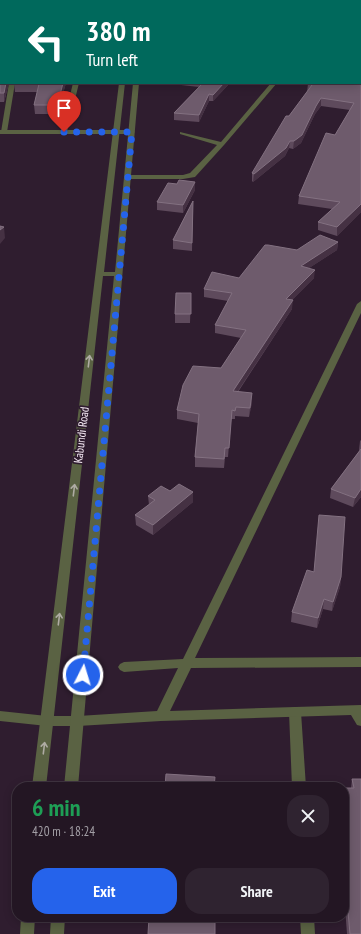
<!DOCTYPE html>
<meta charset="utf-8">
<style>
body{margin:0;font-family:"PT Sans Narrow",sans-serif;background:#2f2330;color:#f1f3f6;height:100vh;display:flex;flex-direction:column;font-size:15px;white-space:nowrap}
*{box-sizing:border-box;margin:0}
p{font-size:13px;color:#a39fa6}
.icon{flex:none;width:22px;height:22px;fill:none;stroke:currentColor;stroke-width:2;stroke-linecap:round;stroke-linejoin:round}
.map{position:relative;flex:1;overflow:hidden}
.details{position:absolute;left:12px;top:782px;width:337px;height:140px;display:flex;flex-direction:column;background:#231623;border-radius:16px;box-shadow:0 2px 10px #0003,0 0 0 1px #403541}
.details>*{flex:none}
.hud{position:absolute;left:0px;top:0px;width:361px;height:84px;box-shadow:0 2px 10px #0003,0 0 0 1px #403541;background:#00695c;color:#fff;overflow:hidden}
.pin{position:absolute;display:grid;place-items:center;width:34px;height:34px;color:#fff;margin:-41px -17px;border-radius:50% 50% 50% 0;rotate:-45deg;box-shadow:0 0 4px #0007}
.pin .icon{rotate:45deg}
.me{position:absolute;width:44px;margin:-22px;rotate:5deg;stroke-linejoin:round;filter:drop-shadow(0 0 3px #0008)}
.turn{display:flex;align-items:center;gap:14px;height:84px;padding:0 20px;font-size:18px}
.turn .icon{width:52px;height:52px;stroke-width:2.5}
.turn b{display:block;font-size:28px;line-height:34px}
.round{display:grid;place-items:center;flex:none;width:42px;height:42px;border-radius:16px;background:#2f2330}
.head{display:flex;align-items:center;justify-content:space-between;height:68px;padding:0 20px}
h1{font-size:24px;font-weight:700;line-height:30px;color:#1e9e55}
.cta{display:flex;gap:8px;margin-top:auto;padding:8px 20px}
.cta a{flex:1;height:46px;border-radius:16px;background:#2563eb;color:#fff;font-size:16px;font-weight:700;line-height:46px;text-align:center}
.cta a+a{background:#2f2330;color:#f1f3f6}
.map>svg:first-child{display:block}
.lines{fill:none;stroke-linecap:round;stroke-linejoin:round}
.service{fill:#5a6243;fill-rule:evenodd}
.minor{fill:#5a6243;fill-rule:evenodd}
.tertiary{fill:#5a6243;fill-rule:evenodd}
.wall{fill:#5e4a5c}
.shaded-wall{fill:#453143}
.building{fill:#6e5b6c;stroke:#837181}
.oneway{stroke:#aeaba3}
.route{stroke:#2563eb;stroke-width:7;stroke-dasharray:0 12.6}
.labels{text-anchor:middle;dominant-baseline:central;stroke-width:3.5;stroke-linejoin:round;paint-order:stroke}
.street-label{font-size:12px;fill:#f3e7f2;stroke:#2f1d2f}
</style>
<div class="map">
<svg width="361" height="934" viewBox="0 0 361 934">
<rect width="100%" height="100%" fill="#2f1d2f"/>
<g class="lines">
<!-- service -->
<path class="service" d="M9,83H15L7,132L4,134L1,132Z
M73,83H79L67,132L64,134L61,132Z
M295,707L299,708L301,712L306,787H292L289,712L291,708Z
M300,917H314L315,934H301Z"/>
<!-- minor -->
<path class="minor" d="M342,0H348L341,1Z
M271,83H277L224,145L195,177L183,179H128L124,177L128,175H183L190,173L217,145L180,134V132L221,142Z
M0,130H132L135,132L132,134H0Z
M361,301V313L195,658L361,657V667L191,668L170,711L361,705V726L357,725L351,715L161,721L78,726H47L0,721V711L47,716H78L157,711L178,668L124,672L120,670L118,667L120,664L124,662L183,659L357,304Z"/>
<!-- tertiary -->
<path class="tertiary" d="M128,0H134V1H128Z
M141,0H147V1H141Z
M119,83H125L104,272H115L133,83H139L78,787H64L114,276H103L46,787H32Z
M21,917H35L34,934H20Z
M51,917H65L64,934H50Z"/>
</g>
<!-- wall -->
<path class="wall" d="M0,0L1,1V83H9L4,102H0Z
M360,17H361V42L360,41Z
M361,60V212L337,236L318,230V222L332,209L298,204L299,196L350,110L321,106L315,114L301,143L293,149L289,148L285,156L253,182L252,181V173L289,116L307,92L308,84Z
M14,83H66L58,111L50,114H35L34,105L37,92H15Z
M181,83H230L213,101H209L199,122L174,120V113L199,87L181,85Z
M195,190L183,213L157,210V202Z
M193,201L192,251L173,249V240Z
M338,242L337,250L309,268L314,278L292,300V309L238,392L252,402L249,417L235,416V419H231L228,457H225L224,468L195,467V457L198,423L177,419V410L221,368L241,338L215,333V325L228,301L204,297V289L239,278L297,250Z
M191,293L190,323H175V314Z
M361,440V497L353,507L330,498L331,489L360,450H359L360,441Z
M170,491L193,492V502L153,535L136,525L135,515L149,505L148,496Z
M341,577L340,587L332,611L323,609L317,628L291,622L292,612Z
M352,779H361V934H347L344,894V788H351Z"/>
<!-- shaded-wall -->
<path class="shaded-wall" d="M80,0H89V1H77Z
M6,83H9L4,102V93Z
M63,83H66L58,111L50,114L49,105Z
M224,83H230L213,101V95Z
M209,94V101L199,122V115Z
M321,98V106L315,114L301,143L293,149L294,141L316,106Z
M290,141L289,148L285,156L253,182L254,174Z
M195,182V190L183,213V205Z
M361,204V212L337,236V227Z
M4,227L5,238L0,244V230Z
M338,242L337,250L300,274L301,266Z
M315,270L314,278L285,307L286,299Z
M293,300L292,309L232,400L233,391Z
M252,393V402L249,417L250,408Z
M361,489V497L353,507L355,498Z
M193,492V502L153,535V525Z
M341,577L340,587L332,611L333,602Z
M324,599L323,609L317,628L318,618Z"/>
<!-- building -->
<path class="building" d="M0,0H80L77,1H1V11L0,8Z
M204,0H301L300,1H203Z
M0,14H1V34L0,33Z
M360,17H361V35H360Z
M0,39H1V83H6L4,93H0Z
M360,60H361V204L337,227L318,222L340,202L299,196L326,133L335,135L354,103L321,98L316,106L302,135L294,141H290L286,148L254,174L252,173L286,116H289L312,85L308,84L309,83H360Z
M14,83H63L58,103L49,105H34L39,84H14Z
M203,83H224L213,95L209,94L199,115L174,113Z
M179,180L195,182L183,205L157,202L168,183L177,184Z
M193,201L192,243L173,240Z
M0,226L4,227L0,230Z
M320,235L338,242L301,266L315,270L286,299L293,300L233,391L252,393L250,408L236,407L235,411L232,410L229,448H225L224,459L195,457L199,414L177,410L183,385L193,366L221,368L246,330L215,325L232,293L204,289L212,272L239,278L265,245H268L297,250Z
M176,293H191V314H175Z
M361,449V489L355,498L331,489Z
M179,484L193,492L153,525L135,515L155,500L148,496L161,486L170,491Z
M319,515L345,517L341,577L333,602L324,599L318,618L292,612L307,570L314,572Z
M166,774L215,777L214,787H165Z
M352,779H361V934H350L344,866V788H354Z
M149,917H215V934H148Z"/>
<!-- one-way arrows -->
<defs><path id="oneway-shaft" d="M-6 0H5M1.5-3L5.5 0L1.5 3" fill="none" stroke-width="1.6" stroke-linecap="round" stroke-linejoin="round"/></defs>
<g class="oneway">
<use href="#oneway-shaft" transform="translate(89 361) rotate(-83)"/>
<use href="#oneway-shaft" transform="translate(74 490) rotate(-83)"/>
<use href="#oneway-shaft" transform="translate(59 619) rotate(-83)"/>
<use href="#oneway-shaft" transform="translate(44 748) rotate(-83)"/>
</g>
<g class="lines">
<!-- route -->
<path class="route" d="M64,132H132L83,675"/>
</g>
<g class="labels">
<!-- street labels -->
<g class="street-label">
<text transform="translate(81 435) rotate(-83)">Kabundi Road</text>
</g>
</g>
</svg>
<div class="pin" style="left:64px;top:132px;background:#d93025"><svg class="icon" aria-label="arrive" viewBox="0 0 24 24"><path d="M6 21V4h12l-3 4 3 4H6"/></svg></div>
<svg class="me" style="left:83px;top:675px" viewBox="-20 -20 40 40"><circle r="17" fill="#2563eb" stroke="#fff" stroke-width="3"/><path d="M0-11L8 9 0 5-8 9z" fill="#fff"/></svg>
<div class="hud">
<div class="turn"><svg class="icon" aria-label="left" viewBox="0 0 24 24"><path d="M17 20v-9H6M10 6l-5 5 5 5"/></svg><div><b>380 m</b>Turn left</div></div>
</div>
<section class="details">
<div class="head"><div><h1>6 min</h1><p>420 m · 18:24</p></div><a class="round"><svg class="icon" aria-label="close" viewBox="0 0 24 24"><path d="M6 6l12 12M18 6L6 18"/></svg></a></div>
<div class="cta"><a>Exit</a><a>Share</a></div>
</section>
</div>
